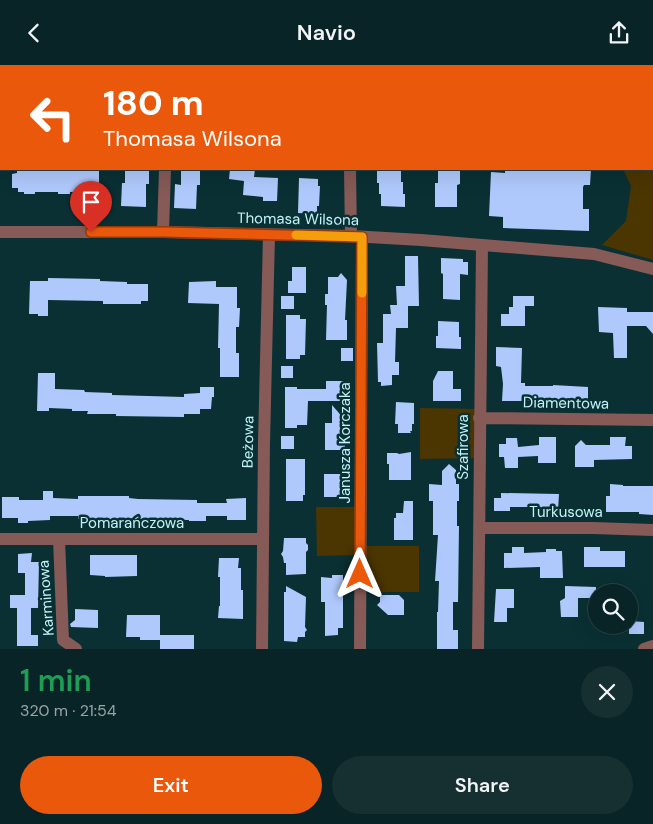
<!DOCTYPE html>
<meta charset="utf-8">
<style>
body{margin:0;font-family:"DM Sans",sans-serif;background:#163032;color:#f1f3f6;height:100vh;display:flex;flex-direction:column;font-size:19px;white-space:nowrap}
*{box-sizing:border-box;margin:0}
p{font-size:16px;color:#98a4a7}
.icon{flex:none;width:28px;height:28px;fill:none;stroke:currentColor;stroke-width:2;stroke-linecap:round;stroke-linejoin:round}
.map{position:relative;height:584px;overflow:hidden}
.panel{display:flex;flex-direction:column;background:#082426;flex:1}
.panel>*{flex:none}
.top-card{position:absolute;left:0px;top:0px;width:654px;height:105px;box-shadow:0 5px 20px #0002,0 0 0 1px #294143;background:#ea580c;color:#fff;overflow:hidden}
.controls{position:absolute;left:588px;top:519px;display:grid;gap:10px}
.controls a{display:grid;place-items:center;width:50px;height:50px;border-radius:50%;background:#082426;box-shadow:0 5px 20px #0002,0 0 0 1px #294143;font-size:25px}
.pin{position:absolute;display:grid;place-items:center;width:42px;height:42px;color:#fff;margin:-51px -21px;border-radius:50% 50% 50% 0;rotate:-45deg;box-shadow:0 0 5px #0007}
.pin .icon{rotate:45deg}
.me{position:absolute;width:55px;margin:-28px;rotate:0deg;stroke-linejoin:round;filter:drop-shadow(0 0 4px #0008)}
.turn{display:flex;align-items:center;gap:18px;height:105px;padding:0 20px;font-size:22px}
.turn .icon{width:65px;height:65px;stroke-width:2.5}
.turn b{display:block;font-size:35px;line-height:42px}
.round{display:grid;place-items:center;flex:none;width:52px;height:52px;border-radius:26px;background:#163032}
.head{display:flex;align-items:center;justify-content:space-between;height:85px;padding:0 20px}
h1{font-size:30px;font-weight:600;line-height:38px;color:#1e9e55}
.primary-button{display:flex;gap:10px;margin-top:auto;padding:10px 20px}
.primary-button a{flex:1;height:58px;border-radius:30px;background:#ea580c;color:#fff;font-size:20px;font-weight:600;line-height:58px;text-align:center}
.primary-button a+a{background:#163032;color:#f1f3f6}
header{display:flex;justify-content:space-between;align-items:center;height:65px;padding:0 20px;background:#082426;font-size:22px;font-weight:600}
.map>svg:first-child{display:block}
.green{fill:#4b3500}
.building{fill:#afc9fc}
.lines{fill:none;stroke-linecap:round;stroke-linejoin:round}
.minor{stroke:#855a57;stroke-width:12}
.route-casing{stroke:#983908;stroke-width:12}
.route{stroke:#ea580c;stroke-width:9}
.slow{stroke:#f59e0b;stroke-width:9}
.labels{text-anchor:middle;dominant-baseline:central;stroke-width:5;stroke-linejoin:round;paint-order:stroke}
.street-label{font-size:15px;fill:#c0f3f8;stroke:#0a3033}
</style>
<header><svg class="icon" aria-label="back" viewBox="0 0 24 24"><path d="M15 5l-7 7 7 7"/></svg>Navio<svg class="icon" aria-label="share" viewBox="0 0 24 24"><path d="M12 15V3M7 8l5-5 5 5M5 13v7h14v-7"/></svg></header>
<div class="map">
<svg width="653" height="584" viewBox="0 0 653 584">
<rect width="100%" height="100%" fill="#0a3033"/>
<!-- green -->
<path class="green" d="M653,60V195L602,180L626,156L631,121L623,104H652Z
M420,343L479,344V393L420,394Z
M316,442H361V481H419V527H361L360,490L317,491Z"/>
<!-- building -->
<path class="building" d="M20,104L99,105V126L70,127V129H58V127H35V129H24V127H18V123H12V109L17,108V105H20Z
M127,104H149V119H146V142L121,141L122,118H125V106H127Z
M181,104H200V120H197L196,144L174,143L175,119L181,120Z
M230,104H255L254,112L278,113L277,136H263V132L243,130L244,116L229,114Z
M377,104H401V117H403V129H405V142L381,141V129H379V118H377Z
M438,104H460V119L457,120V142H435V118H438Z
M505,104H591L590,120H584L583,122V144H589V166L503,163V152L489,151L491,107L505,108Z
M299,113L318,114V121H320L319,141H317V149L298,148Z
M405,191H418L419,241H408V263H396L395,297H399V310H392V320L381,321V317H378L377,278H383V249H391L390,240H397L396,221H405Z
M441,193L463,194V197H468V210L460,209V235L443,234V209L441,208Z
M292,202H306V228H288V216H292Z
M341,208L347,215L345,255H347V275H326L327,240H325V229H328V212H338Z
M48,213L100,214V216L127,217V219H148V236H141V239H103V236L48,235V251H38V249H29L30,216H48Z
M216,216V222H237V243H240L239,262H236V288H239V312H220V283H218L219,239L188,238L189,217Z
M281,231H294V244H281Z
M513,231H534V241H525V261H501V249H509V242H513Z
M598,242L627,243V247H653V269L646,261H627V293H614L613,268L599,267Z
M286,250H300V254H306L305,290H300V294H286Z
M438,256L459,257V272H461V284L436,283V271H438Z
M496,282L522,283L521,318H525V321H553V320L588,322V338H577V337H554V338H543V336H502L503,319L501,302L496,301Z
M341,283H353V296H341Z
M281,301H293V313H281Z
M438,306H453V324H461V336H433V316Z
M38,308H55V324L84,325L85,327L112,328V330L184,332V329L200,328V322H214V332H212L211,344H200V349H184V352L116,351V349H87L88,346H72V344L49,343V346H37Z
M326,316H347L346,336H308L307,360H297V363H285V322H297V324H326Z
M396,337L414,338V359H412V366H410L411,368H398V359H395Z
M332,340L345,355V385H325V358H332Z
M281,371H294V384H281Z
M539,372H556V398H538V391L518,392V403H505L504,392H499V379H506V373H517L518,382L539,380Z
M610,372H626L625,381H632V394L594,395V402H575V381L581,375L586,380H610Z
M411,387V415H389V399H387V388H397L399,389Z
M286,394H305V430H303V436H286Z
M449,399L456,405V419H459V436H457V461H459L458,537H453V565H458V584H437V547H438L439,516H435L438,470H433V436H429V419L442,420V406Z
M324,409H346V432H324Z
M610,419L623,420V421H653V450L639,449V447H606V431H610Z
M43,426H53V433L78,434V431H129V433L138,434L197,435V438H227L226,434L246,433V455H227V451H206V456H189V455L78,454V451H50V455L28,456V458H18V453H2V432H19V435H43Z
M501,428L559,429L558,446H538V442H510V446H494V433H501Z
M404,436H413V475H394V453H396V448H403Z
M284,473H306V478L308,480V485L306,487V509L286,510V498H284L283,492L281,489L283,486Z
M512,482H524V488L546,487V484H556V486H562L563,513H540V502L504,503V488H512Z
M584,482H600V486H625V502H584Z
M32,488L31,497H39L38,543H31V570H38V581H17V543H10V530H25V508H18V489Z
M90,490H137V511L105,512V511L90,510Z
M219,493H239L238,503H241V525H243V554L218,553L219,541H220V512H218Z
M332,510H343V563H338V570L325,571V537H321V512L332,513Z
M286,521L306,532L305,562L307,565L305,567V572H298L297,577L284,576V527H286Z
M565,521L596,522V533H578V552H561L560,536L565,533Z
M496,524H514V543H507V557H494Z
M380,530H399L404,535V550H388L377,540L380,537Z
M75,544L98,545V563L71,562L70,559L75,555Z
M127,550H160V575H140V572H126Z
M629,556L644,557V569H629Z
M160,570H194V584H160Z"/>
<g class="lines">
<!-- minor -->
<path class="minor" d="M167,1V0
M351,1V0
M350,104L351,171
M0,167H163L351,171L421,175L594,189L653,204
M163,167L165,104
M479,353L653,355
M479,463H593L653,465
M0,474H263
M59,474L63,575L76,584
M262,584L264,378L269,170
M360,584L362,172
M478,584L482,180
M644,584L653,581"/>
</g>
<g class="lines">
<!-- route casing -->
<g class="route-casing">
<path id="route" d="M91,167H164L362,172L360,509"/>
</g>
<!-- route -->
<use href="#route" class="route"/>
<!-- slow -->
<path class="slow" d="M296,170L362,172V228"/>
</g>
<g class="labels">
<!-- street labels -->
<g class="street-label">
<text transform="translate(298 154) rotate(1)">Thomasa Wilsona</text>
<text transform="translate(566 338) rotate(1)">Diamentowa</text>
<text transform="translate(248 377) rotate(-89)">Beżowa</text>
<text transform="translate(345 378) rotate(-90)">Janusza Korczaka</text>
<text transform="translate(463 382) rotate(-90)">Szafirowa</text>
<text x="566" y="447">Turkusowa</text>
<text x="132" y="458">Pomarańczowa</text>
<text transform="translate(46 533) rotate(-94)">Karminowa</text>
</g>
</g>
</svg>
<div class="controls">
<a><svg class="icon" aria-label="search" viewBox="0 0 24 24"><circle cx="10" cy="10" r="6"/><path d="M15 15l6 6"/></svg></a>
</div>
<div class="pin" style="left:91px;top:167px;background:#d93025"><svg class="icon" aria-label="arrive" viewBox="0 0 24 24"><path d="M6 21V4h12l-3 4 3 4H6"/></svg></div>
<svg class="me" style="left:360px;top:509px" viewBox="-20 -20 40 40"><path d="M0-17L14 15 0 8-14 15z" fill="#ea580c" stroke="#fff" stroke-width="4"/></svg>
<div class="top-card">
<div class="turn"><svg class="icon" aria-label="left" viewBox="0 0 24 24"><path d="M17 20v-9H6M10 6l-5 5 5 5"/></svg><div><b>180 m</b>Thomasa Wilsona</div></div>
</div>
</div>
<section class="panel">
<div class="head"><div><h1>1 min</h1><p>320 m · 21:54</p></div><a class="round"><svg class="icon" aria-label="close" viewBox="0 0 24 24"><path d="M6 6l12 12M18 6L6 18"/></svg></a></div>
<div class="primary-button"><a>Exit</a><a>Share</a></div>
</section>
